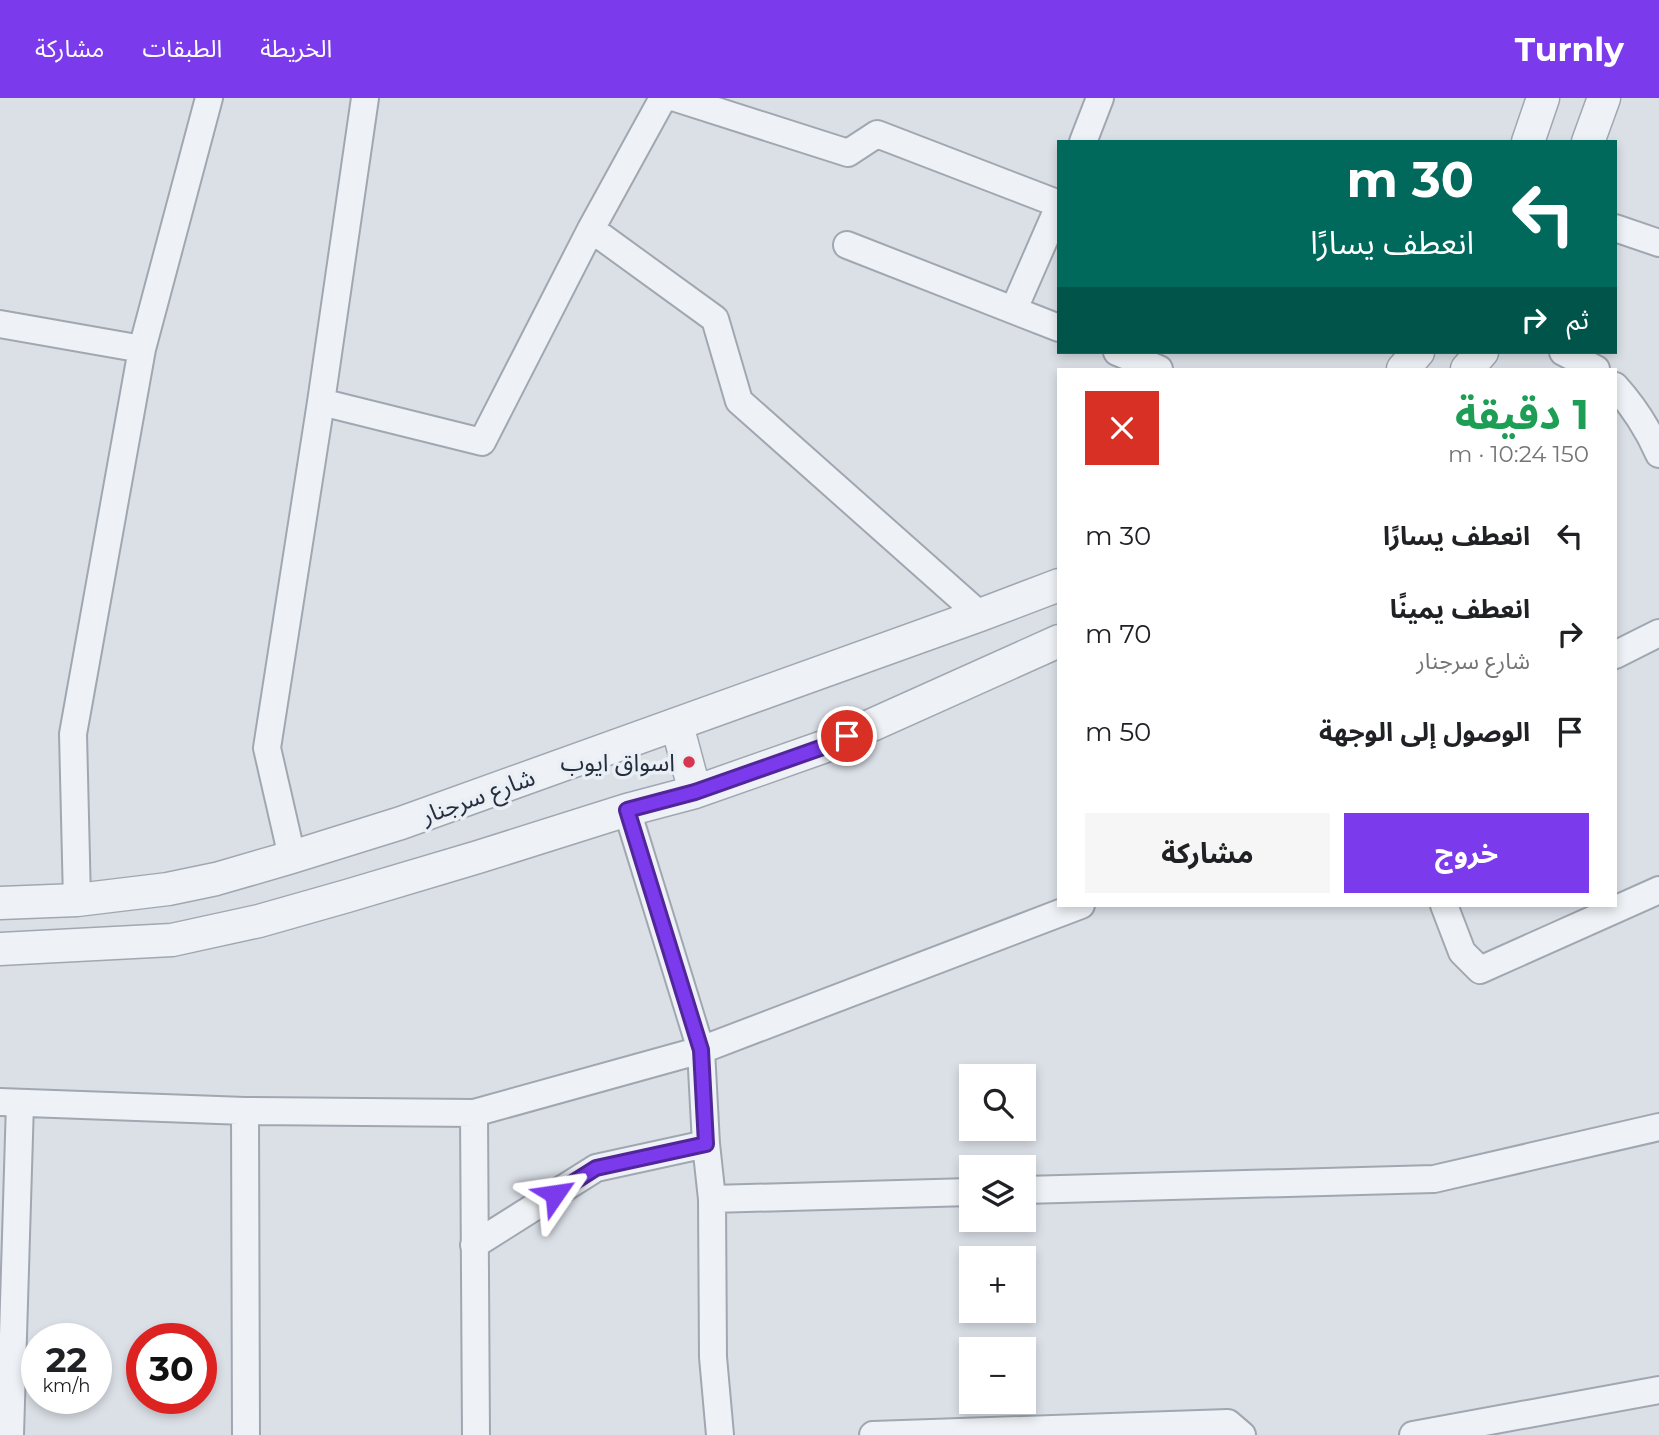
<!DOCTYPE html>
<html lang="ar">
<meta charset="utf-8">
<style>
body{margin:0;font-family:Montserrat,"Noto Sans Arabic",sans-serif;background:#f6f6f6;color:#202124;direction:rtl;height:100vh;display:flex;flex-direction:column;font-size:26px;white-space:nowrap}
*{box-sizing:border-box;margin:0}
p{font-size:23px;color:#757577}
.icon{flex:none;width:38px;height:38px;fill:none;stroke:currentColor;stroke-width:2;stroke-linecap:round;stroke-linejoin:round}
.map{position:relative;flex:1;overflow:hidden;direction:ltr}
.details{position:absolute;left:1057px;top:270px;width:560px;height:539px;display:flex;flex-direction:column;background:#fff;border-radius:0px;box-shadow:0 4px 10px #0003;direction:rtl}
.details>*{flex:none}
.hud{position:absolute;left:1057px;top:42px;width:560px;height:214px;border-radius:0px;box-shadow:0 4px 10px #0003;direction:rtl;background:#00695c;color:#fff;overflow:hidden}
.buttons{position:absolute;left:959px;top:966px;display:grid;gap:14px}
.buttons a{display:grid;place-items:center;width:77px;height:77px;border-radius:0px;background:#fff;box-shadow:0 4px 10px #0003;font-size:35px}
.speed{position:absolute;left:21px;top:1225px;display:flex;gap:14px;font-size:35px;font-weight:700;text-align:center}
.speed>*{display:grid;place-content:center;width:91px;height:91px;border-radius:50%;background:#fff;box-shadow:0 4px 10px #0003;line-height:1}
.speed small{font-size:18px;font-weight:400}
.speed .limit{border:10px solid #d22;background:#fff;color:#111}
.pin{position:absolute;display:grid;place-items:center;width:60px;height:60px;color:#fff;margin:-30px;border:4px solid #fff;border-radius:50%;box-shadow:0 2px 7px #0007}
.me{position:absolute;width:77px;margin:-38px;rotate:58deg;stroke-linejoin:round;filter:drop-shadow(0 0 5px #0008)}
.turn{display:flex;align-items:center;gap:24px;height:147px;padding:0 28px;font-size:32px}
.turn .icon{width:91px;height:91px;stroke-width:2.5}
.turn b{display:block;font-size:49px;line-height:60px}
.then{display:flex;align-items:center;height:66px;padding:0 28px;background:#0003;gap:14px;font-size:26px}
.round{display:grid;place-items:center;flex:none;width:74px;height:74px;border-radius:0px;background:#f6f6f6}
.head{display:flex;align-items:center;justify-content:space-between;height:119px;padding:0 28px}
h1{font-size:42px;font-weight:700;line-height:52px;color:#1e9e55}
.button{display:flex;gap:14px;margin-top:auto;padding:14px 28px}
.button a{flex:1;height:80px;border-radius:0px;background:#7c3aed;color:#fff;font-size:28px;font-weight:700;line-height:80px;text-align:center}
.button a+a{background:#f6f6f6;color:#202124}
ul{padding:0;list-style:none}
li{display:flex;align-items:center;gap:21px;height:98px;padding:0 28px}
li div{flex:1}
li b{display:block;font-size:26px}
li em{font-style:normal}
header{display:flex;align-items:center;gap:42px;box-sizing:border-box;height:98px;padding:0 35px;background:#7c3aed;color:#fff}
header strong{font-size:33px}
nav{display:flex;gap:38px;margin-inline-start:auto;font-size:24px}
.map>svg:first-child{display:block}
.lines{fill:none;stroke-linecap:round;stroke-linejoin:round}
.minor-casing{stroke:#a0a7b1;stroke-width:30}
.tertiary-casing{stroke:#a0a7b1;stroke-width:35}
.minor{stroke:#eef1f5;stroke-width:26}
.tertiary{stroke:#eef1f5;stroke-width:32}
.route-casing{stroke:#51269a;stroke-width:18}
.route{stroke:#7c3aed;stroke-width:12}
.poi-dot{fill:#d63650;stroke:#eaeff5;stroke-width:2.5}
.labels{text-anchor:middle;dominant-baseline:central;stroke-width:7;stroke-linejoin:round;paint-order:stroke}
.poi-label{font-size:24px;fill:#242e3e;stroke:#eaeff5;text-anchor:end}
.street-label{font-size:24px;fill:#242e3e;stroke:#eaeff5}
</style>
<header>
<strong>Turnly</strong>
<nav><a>الخريطة</a><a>الطبقات</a><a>مشاركة</a></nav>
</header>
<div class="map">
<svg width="1659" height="1337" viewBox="0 0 1659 1337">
<rect width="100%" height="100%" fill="#dbe0e7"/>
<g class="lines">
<!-- minor casing -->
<g class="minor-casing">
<path id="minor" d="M676,0L848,55L877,36L1059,106
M1083,44L1100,0
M1615,130L1659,145
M591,131L715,221L739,303L980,517
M847,147L1059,230
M1014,211L1059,108
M0,226L142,251
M1117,254L1159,271
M1563,254L1596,271
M1615,288C1634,309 1648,331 1659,356
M321,304L482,344L591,131L663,0
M1615,557L1659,535
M627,712L701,952L706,1046
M292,759L267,650L321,304L365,0
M77,802L73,636L142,251L209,0
M1444,807L1462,854L1480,872L1659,792
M0,1004L245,1013L474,1015L701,952L1081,807
M245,1013L246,1337
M474,1015L476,1337
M1024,1092L1434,1081L1659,1029
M712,1101L713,1259L720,1337
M474,1147L596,1070L706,1046L712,1101L971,1094
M10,1337L20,1005
M873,1337L1228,1325L1242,1337
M1413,1337L1659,1292"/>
</g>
<!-- tertiary casing -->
<g class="tertiary-casing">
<path id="tertiary" d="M1528,44L1543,0
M1588,44L1604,0
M1403,271L1418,254
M1467,271L1482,254
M677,627L695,694
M0,805L77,802L168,791L216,781L292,759L401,725L980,517L1059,487
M0,851L172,842L259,823L347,798L478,759L627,712L695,694L823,649L1059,543"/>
</g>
<!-- minor -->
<use href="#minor" class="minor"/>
<!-- tertiary -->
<use href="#tertiary" class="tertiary"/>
</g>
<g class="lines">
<!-- route casing -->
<g class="route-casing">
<path id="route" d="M555,1096L596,1070L706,1046L701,952L627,712L695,694L823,649L847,638"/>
</g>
<!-- route -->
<use href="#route" class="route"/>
</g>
<!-- markers -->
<circle class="poi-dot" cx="689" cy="664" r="7"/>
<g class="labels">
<!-- poi labels -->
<g class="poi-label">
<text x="675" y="664">اسواق ايوب</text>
</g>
<!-- street labels -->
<g class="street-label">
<text transform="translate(478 698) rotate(-20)">شارع سرجنار</text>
</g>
</g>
</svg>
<div class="buttons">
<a><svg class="icon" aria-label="search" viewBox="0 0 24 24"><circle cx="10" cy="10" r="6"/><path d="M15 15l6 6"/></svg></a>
<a><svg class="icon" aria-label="layers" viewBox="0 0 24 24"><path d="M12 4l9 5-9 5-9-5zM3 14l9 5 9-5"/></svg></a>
<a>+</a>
<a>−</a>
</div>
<div class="speed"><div>22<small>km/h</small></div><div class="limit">30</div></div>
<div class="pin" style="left:847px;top:638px;background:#d93025"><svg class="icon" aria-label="arrive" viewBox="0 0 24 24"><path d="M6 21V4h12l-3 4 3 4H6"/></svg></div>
<svg class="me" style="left:555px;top:1096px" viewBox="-20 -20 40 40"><path d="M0-17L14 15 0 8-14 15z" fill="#7c3aed" stroke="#fff" stroke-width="4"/></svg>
<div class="hud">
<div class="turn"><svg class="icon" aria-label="left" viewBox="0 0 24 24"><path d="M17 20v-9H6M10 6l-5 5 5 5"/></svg><div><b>30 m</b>انعطف يسارًا</div></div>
<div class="then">ثم<svg class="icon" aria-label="right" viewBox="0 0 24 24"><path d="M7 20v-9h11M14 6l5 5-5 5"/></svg></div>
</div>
<section class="details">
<div class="head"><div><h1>1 دقيقة</h1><p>150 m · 10:24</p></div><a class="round" style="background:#d93025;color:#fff"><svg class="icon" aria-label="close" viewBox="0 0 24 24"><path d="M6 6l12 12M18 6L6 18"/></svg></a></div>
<ul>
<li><svg class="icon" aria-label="left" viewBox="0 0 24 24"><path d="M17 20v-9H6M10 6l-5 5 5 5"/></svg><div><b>انعطف يسارًا</b></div><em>30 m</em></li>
<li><svg class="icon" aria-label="right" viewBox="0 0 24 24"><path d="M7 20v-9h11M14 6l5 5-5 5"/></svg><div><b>انعطف يمينًا</b><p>شارع سرجنار</p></div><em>70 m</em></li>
<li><svg class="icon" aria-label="arrive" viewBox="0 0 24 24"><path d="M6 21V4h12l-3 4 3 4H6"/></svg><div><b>الوصول إلى الوجهة</b></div><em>50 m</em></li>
</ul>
<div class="button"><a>خروج</a><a>مشاركة</a></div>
</section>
</div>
